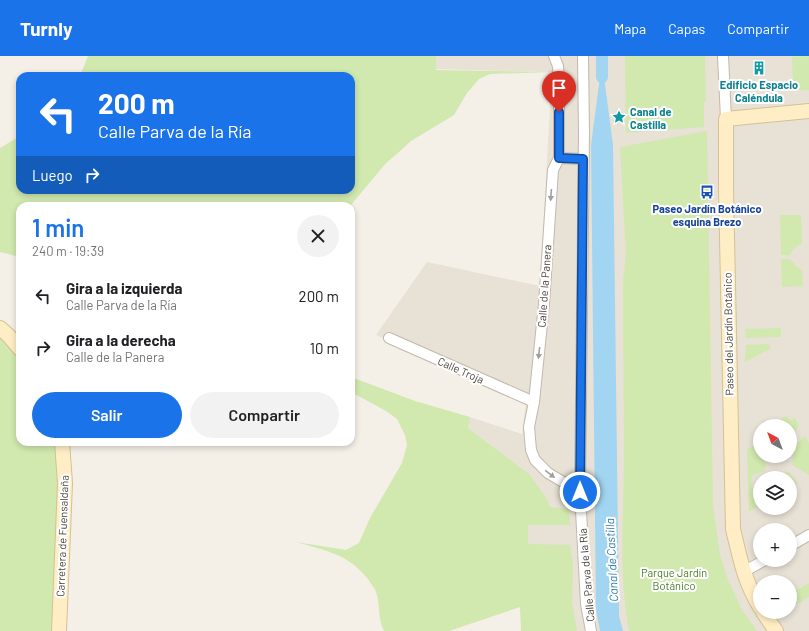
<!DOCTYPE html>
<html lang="es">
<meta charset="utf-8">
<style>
body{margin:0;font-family:Barlow,sans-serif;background:#f2f2f2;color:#202124;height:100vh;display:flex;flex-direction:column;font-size:15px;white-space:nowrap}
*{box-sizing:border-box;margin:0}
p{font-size:13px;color:#757577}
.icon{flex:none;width:22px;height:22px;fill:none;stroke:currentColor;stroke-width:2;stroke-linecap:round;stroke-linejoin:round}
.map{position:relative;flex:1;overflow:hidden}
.sheet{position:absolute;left:16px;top:146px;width:339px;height:244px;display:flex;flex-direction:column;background:#fff;border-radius:12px;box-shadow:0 2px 6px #0003}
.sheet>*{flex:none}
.banner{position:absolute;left:16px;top:16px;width:339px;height:122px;border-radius:12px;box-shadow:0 2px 6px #0003;background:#1a73e8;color:#fff;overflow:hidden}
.needle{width:26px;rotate:319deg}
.fabs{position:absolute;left:753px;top:363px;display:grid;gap:8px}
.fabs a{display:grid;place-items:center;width:44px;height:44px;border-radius:50%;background:#fff;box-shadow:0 2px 6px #0003;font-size:20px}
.pin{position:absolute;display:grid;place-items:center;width:34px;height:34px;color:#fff;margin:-41px -17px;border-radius:50% 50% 50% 0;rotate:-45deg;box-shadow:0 0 4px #0007}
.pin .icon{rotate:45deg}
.me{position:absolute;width:44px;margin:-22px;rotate:0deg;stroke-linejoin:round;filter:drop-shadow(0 0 3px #0008)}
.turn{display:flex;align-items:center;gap:14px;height:84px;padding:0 16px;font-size:18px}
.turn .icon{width:52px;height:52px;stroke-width:2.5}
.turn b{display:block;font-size:28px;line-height:34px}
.then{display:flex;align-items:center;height:38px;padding:0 16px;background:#0003;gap:8px;font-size:15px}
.round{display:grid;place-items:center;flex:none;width:42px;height:42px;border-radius:21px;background:#f2f2f2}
.headline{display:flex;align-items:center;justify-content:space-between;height:68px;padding:0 16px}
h1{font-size:24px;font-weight:600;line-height:30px;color:#1a73e8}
.cta{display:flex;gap:8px;margin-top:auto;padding:8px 16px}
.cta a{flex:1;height:46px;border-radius:24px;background:#1a73e8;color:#fff;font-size:16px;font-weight:600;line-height:46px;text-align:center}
.cta a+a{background:#f2f2f2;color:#202124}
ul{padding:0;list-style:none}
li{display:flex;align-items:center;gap:12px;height:52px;padding:0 16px}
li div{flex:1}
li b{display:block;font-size:15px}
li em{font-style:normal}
header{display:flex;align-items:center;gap:24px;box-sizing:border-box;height:56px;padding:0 20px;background:#1a73e8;color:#fff}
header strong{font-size:19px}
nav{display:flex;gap:22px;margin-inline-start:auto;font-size:14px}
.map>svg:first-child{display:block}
.residential{fill:#e8e1d5;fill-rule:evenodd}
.green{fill:#d1e8af}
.water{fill:#a2d5f1}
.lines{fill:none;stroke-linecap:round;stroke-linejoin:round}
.canal{stroke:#a2d5f1;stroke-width:12}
.street-casing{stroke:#c2b9ac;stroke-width:12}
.secondary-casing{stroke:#d4c196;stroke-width:16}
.street{stroke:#fff;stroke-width:10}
.secondary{stroke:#ffeec5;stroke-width:14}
.oneway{fill:#a39f9a}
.route-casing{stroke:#114b97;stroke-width:10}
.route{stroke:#1a73e8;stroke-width:7}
.labels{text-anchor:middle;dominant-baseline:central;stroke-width:4;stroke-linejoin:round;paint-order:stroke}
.culture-label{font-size:11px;font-weight:bold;fill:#0d838f;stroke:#fff}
.transit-label{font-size:11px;font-weight:bold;fill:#164399;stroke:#fff}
.street-label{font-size:11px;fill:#473f36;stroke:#fff}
.park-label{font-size:11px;fill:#4b7928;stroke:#fff}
.water-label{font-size:12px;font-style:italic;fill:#2d7cac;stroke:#fff}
</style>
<header>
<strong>Turnly</strong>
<nav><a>Mapa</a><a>Capas</a><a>Compartir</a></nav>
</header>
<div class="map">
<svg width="809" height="575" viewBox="0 0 809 575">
<rect width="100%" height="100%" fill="#f4efe7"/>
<!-- residential -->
<path class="residential" d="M436,0H809V575H521L528,417L468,372L470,361L522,378L526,346L376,279L427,206L540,230L552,16L436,13ZM760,370H790V400H760ZM760,422H790V452H760ZM760,474H790V504H760ZM760,526H790V556H760Z"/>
<!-- green -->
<path class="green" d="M88,0H436V14L552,16L490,18L479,23L467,37L454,59L411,85L399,96L386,107L350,150H20V201L0,196V92L20,80V134H351V20H80Z
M625,0H705L706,46H704V71L626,77Z
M809,0V34H793L792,1Z
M707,75L713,450L720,499L728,524L742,554L757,575H629C619,520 623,464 624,408C624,347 623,286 623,226L626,198L620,91Z
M780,159H801L802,187L793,193L790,199H781Z
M781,203H790L796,210L802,214L803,230L782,231Z
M781,272V281L746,282L745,273Z
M0,278L20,302V386H58L61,408L54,575H0Z
M768,288L771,292L745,306L746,289Z
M351,321L415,345L470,361L468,372L528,417L547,443L550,451L569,453L570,469H528V488L570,489L573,509L572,546L577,575H521L520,551L449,575H384C377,562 381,547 375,533C373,530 370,527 368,523C347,497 326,495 296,486L346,494L359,487L370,462L402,407L407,389L405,379L397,363L386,355L351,336Z
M787,360L790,365L795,362L799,370L790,383V370H783L780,364Z
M805,380L809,387V419L792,409L793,403L791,392Z
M760,386V400H764L766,411L764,415L753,419C750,427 750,434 760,435V449L749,456L747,393Z
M771,416L779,418L788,416L798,427L790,432V422H770L767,418Z
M809,527V541L790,552V538Z"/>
<!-- water -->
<path class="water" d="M602,6L613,89L619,560L623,575H600L596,553L591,89Z"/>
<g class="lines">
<!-- canal -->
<path class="canal" d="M602,0V21"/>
<!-- street casing -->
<g class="street-casing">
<path id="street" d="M554,0L558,10L559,26V102L553,114L544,248L534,346L529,371L531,394L535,404L548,417L580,436
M583,0L584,77L580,436L586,548L591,575
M723,0L726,63
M559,102L583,103
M389,282L534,346
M790,490L809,479
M743,516L765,504"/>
</g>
<!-- secondary casing -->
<g class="secondary-casing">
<path id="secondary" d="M0,272L9,280L20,293
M760,551C744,525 740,502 733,473L726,132V63L809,55
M763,556L776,575
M59,575L65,427L62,386"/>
</g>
<!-- street -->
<use href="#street" class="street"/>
<!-- secondary -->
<use href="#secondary" class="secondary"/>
</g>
<!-- one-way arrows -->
<defs><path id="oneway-solid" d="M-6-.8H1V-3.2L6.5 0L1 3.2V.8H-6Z"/></defs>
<g class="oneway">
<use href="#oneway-solid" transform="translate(551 139) rotate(94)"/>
<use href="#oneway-solid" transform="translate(539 297) rotate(96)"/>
<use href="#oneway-solid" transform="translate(550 418) rotate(37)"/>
</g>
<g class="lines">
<!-- route casing -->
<g class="route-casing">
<path id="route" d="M559,56V102L583,103L580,436"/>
</g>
<!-- route -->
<use href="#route" class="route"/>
</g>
<!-- icons -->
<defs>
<g id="building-bare" transform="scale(1.08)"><path d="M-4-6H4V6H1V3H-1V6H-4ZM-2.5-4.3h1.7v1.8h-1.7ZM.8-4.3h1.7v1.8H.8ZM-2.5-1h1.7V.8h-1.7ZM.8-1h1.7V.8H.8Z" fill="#0f9aa8" stroke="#fff" stroke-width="2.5" paint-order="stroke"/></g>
<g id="sight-bare" transform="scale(1.08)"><path d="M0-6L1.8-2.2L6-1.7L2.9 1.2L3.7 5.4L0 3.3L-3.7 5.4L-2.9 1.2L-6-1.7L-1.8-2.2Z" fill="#0f9aa8" stroke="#fff" stroke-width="2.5" paint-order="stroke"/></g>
<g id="bus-bare" transform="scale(1.08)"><path d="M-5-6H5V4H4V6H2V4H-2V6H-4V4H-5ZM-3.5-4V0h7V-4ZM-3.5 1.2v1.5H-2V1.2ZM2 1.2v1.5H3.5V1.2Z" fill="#1a4fb4" stroke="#fff" stroke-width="2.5" paint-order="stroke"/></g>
</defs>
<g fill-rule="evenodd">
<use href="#building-bare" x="759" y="12"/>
<use href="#sight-bare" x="619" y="61"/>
<use href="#bus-bare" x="707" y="136"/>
</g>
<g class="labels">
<!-- culture labels -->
<g class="culture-label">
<text x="759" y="28">Edificio Espacio<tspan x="759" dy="13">Caléndula</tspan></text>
<text x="630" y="55" text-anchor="start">Canal de<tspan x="630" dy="13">Castilla</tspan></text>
</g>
<!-- transit labels -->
<g class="transit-label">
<text x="707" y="152">Paseo Jardín Botánico<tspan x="707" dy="13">esquina Brezo</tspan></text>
</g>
<!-- street labels -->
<g class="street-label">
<text transform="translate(544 230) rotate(-86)">Calle de la Panera</text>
<text transform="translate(728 278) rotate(-91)">Paseo del Jardín Botánico</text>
<text transform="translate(461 314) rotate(24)">Calle Troja</text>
<text transform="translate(62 480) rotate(-88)">Carretera de Fuensaldaña</text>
<text transform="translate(586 519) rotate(-95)">Calle Parva de la Ría</text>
</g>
<!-- park labels -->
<g class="park-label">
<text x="674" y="516">Parque Jardín<tspan x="674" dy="13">Botánico</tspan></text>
</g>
<!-- water labels -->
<g class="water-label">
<text transform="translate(611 504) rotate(-93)">Canal de Castilla</text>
</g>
</g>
</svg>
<div class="fabs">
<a><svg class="needle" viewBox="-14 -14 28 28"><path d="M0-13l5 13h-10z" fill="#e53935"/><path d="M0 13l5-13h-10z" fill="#757577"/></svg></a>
<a><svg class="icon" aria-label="layers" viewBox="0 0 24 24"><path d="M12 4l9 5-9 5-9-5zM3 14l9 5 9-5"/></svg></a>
<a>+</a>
<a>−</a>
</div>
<div class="pin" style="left:559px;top:56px;background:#d93025"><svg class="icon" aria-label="arrive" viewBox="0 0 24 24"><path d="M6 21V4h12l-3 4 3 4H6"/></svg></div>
<svg class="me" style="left:580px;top:436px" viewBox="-20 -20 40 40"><circle r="17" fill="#1a73e8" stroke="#fff" stroke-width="3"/><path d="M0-11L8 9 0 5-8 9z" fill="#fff"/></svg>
<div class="banner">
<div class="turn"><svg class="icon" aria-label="left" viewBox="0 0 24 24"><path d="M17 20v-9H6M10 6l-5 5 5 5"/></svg><div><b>200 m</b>Calle Parva de la Ría</div></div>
<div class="then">Luego<svg class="icon" aria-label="right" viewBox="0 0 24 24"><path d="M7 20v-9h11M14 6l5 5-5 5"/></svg></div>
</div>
<section class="sheet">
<div class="headline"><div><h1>1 min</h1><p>240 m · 19:39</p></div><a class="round"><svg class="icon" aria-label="close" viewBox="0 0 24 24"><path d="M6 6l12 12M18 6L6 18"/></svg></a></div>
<ul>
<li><svg class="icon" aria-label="left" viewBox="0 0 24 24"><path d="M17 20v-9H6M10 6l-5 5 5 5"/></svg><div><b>Gira a la izquierda</b><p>Calle Parva de la Ría</p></div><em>200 m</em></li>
<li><svg class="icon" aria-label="right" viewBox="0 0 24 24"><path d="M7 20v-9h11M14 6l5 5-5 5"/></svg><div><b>Gira a la derecha</b><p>Calle de la Panera</p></div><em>10 m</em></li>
</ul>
<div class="cta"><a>Salir</a><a>Compartir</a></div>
</section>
</div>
